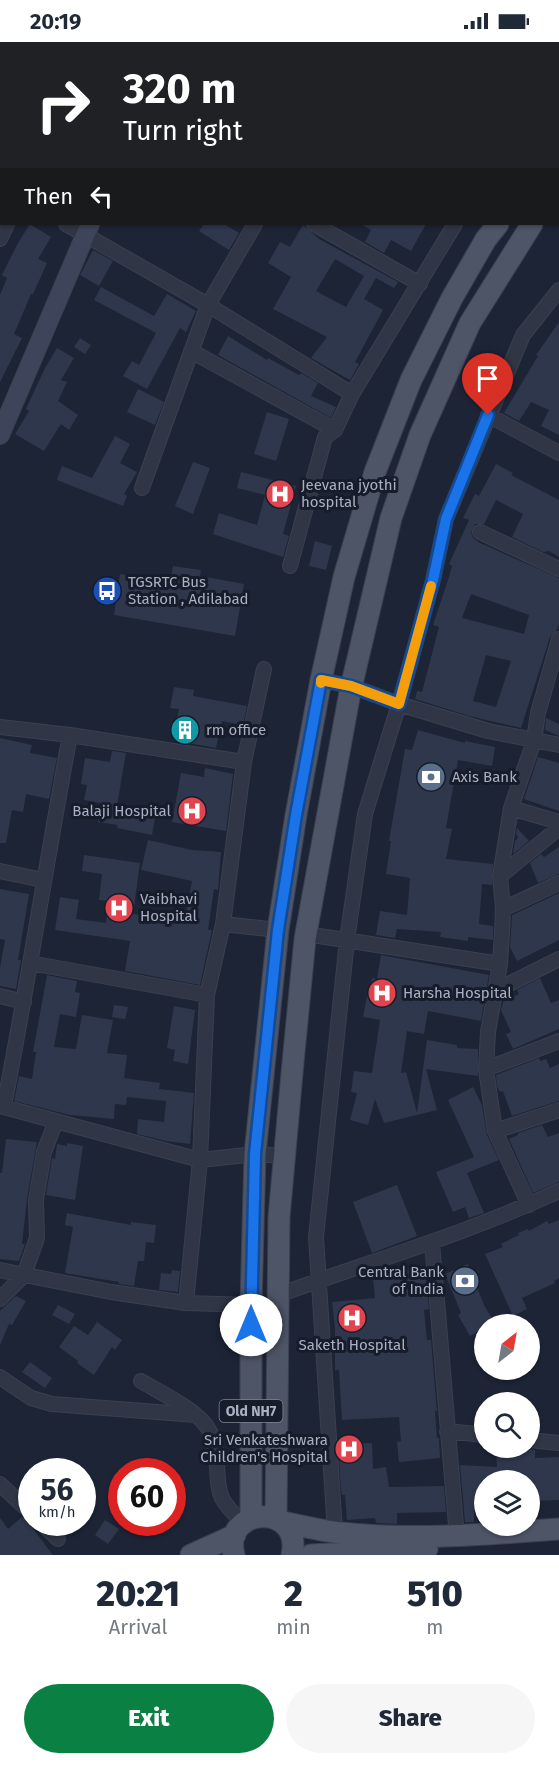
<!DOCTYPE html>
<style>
body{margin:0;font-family:"Fira Sans",sans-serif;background:#f6f6f7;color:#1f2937;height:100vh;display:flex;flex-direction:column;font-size:22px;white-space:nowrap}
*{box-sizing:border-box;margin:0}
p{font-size:20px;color:#747a83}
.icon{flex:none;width:33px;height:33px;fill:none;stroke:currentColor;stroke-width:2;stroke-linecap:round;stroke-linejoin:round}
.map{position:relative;height:1513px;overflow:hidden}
.side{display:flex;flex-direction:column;background:#fff;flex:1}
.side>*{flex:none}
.guide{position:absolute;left:0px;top:0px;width:560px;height:183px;box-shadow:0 2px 4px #0004;background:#202124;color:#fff;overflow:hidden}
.needle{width:39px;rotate:31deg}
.buttons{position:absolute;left:474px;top:1272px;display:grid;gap:12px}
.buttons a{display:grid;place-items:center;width:66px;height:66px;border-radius:50%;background:#fff;box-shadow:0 2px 4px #0004;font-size:30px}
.speed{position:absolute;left:18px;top:1416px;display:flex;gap:12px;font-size:30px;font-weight:700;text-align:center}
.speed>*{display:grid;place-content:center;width:78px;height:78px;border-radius:50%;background:#fff;box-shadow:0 2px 4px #0004;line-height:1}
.speed small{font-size:15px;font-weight:400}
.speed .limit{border:9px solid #d22;background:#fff;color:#111}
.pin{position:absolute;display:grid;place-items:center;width:51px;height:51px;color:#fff;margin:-62px -26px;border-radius:50% 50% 50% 0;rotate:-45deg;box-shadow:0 0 6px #0007}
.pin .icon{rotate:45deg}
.me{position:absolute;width:66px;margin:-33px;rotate:0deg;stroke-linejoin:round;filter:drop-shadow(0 0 4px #0008)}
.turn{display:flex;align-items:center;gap:21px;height:126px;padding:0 24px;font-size:27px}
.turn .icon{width:78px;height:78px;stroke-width:2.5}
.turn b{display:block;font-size:42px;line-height:51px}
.then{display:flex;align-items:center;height:57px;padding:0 24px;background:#0003;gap:12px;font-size:22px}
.eta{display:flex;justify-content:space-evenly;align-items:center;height:102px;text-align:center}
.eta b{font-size:36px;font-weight:800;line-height:42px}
.cta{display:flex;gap:12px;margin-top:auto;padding:12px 24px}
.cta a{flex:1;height:69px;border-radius:36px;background:#0b8043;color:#fff;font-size:24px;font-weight:800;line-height:69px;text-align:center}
.cta a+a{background:#f6f6f7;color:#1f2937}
.status{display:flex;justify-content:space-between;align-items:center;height:42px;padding:0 30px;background:#fff;direction:ltr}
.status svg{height:16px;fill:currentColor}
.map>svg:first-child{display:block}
.building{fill:#2f374d;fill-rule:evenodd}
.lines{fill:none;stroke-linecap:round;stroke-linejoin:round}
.street-casing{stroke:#3a4050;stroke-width:16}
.secondary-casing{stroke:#3a4050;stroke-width:20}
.primary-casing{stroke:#3a4050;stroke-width:23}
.street{stroke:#313646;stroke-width:14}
.secondary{stroke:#3e455a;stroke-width:18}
.primary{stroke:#4e5567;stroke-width:21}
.route-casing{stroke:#114b97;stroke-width:15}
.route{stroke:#1a73e8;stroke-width:10}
.slow{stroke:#f59e0b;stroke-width:10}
.labels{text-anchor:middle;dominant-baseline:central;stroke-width:6;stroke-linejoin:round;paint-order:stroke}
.shield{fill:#161c2a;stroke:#7e8496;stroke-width:1.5}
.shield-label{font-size:14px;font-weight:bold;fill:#aab0c4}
.poi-label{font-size:15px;fill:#aab0c4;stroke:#161c2a;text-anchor:start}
</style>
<div class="status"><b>20:19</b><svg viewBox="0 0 49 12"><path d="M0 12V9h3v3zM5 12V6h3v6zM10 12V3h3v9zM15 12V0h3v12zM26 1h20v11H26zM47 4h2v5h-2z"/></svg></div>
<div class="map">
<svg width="559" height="1513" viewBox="0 0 559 1513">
<rect width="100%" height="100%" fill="#1d2436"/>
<!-- building -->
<path class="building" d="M30,182L51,195L38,217L47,221L33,252H31L14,292L22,296L0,340V253L7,236L2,233L18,201Z
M204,182H224L239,191L229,208L199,189Z
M361,182H426L411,209L391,198L384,211L365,200L371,188Z
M303,183L319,197L398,240L394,246L376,236L364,257L383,268L355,320L359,322L350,338L311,316L327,295L273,267L291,235L268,221L280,200L290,205ZM335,217L364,234L346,265L316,249Z
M93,208L113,219L99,244L80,233Z
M101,245L154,274L167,252L196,269L186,290L180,286L147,347L123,334L132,319L139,323L156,291L94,258Z
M559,280V393L541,384L549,368L531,360L519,379L504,371L538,314L536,313Z
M228,294L267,318L268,316L299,333L301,331L318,341L311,354L336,365L331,376L218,313Z
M80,296L91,303L85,312L74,305Z
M57,306L74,316L61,338L67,340L58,359L78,373L69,388L61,382L44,409L15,392L29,369L26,367L45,326Z
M138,347L164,360L155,383L127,370Z
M267,370L289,377L276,419L254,412Z
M115,394L130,402L120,421L137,430L124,452L127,454L123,464L57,438L62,424L92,436Z
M193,420L210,426L193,472L175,464Z
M496,422L513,431L511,433L559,458V515L549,509L543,510L512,495L523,472L496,458L484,482H475L471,490L473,496L480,501L559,536V581L557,588L550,595L521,686L469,674L415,657L417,649L422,650L439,585L433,583L448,538L452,524L449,522L469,478L463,476L475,452L479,454ZM471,552L529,573L524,592L462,576ZM486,613L511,619L496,665L473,659Z
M241,430L296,444L283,492L289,494L283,515L213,492L219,471L257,483L265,453L237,446Z
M315,499L332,504L326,528L309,524Z
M173,524L201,528L200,534L244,542L235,594L114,573L120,532L170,541Z
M174,645L194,648L193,654L247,664L243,683L222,679L216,706L173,698L179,667L170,666Z
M546,676L559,682V694L545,688Z
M418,688L465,701V699L495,705L492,724L458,718L446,786L452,787L446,817L493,822L492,843L482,842L479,882L493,884V898L468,895V899L440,895L441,890L397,887L395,896L376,893L380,869L407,873L410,836L386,832L391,799H389L405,707L412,708Z
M0,696L32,703L30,711L57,716L49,757L26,752L23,770L12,768L6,801H0Z
M112,709L126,711L116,769L155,776L152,793L117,786L118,783L98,780L101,761L84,758L87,743L81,742L85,716L110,720Z
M538,715L559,721V769L524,757Z
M205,726L233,732L226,789L172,780L181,731L204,735Z
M517,786L529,799L513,812L515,799L518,796L516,791Z
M148,798L192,808L221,810L218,848L214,847L208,888H212L200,943L125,929L130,899L55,888L60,855L79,858L76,877L106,881L108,859L99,858L102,832L82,829L84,813L140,821L133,872L185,878L192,839L141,828Z
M559,805V832L538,841L530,821L541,812L544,815Z
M0,847L29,852L18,918H21L16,947L0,944V926L5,898L0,897Z
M559,851V898L517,919L510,905L512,873Z
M381,913L489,933L481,979L428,969L424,992L407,989L401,1031L406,1030L417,1071L427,998L457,1003V1006L478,1007V1034L426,1027L437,1068L384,1081L375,1057L368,1083L350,1078L357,1051L351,1050L354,1029L372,1031L380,978L363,975L368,949H370L372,936L377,937Z
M47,933L77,939L75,950L80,951L76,975L60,972L54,1005L76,1007L82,973L113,978L107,1011L127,1013L124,1036L160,1041L159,1047L194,1051L190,1102L166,1099L137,1092L138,1077L164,1080L166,1059L127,1055L126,1063L115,1062L114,1077L70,1073L14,1059L19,1034L32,1037L36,1010H33Z
M540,936L551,961L559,958V987L513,1007L506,992L511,990L501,968L503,960L519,952L517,948Z
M114,963L128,965L125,977L112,975Z
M174,964L195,968L188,1022L173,1019L175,1008L167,1006Z
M539,1016L540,1019L546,1017L550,1026L559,1022V1059L512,1074L503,1049L500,1050L497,1044L496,1033Z
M473,1045L482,1063L487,1093L499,1118L467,1131L484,1171L469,1176L465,1165L453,1170L436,1130L474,1115L448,1058Z
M542,1083L548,1095L559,1091V1140L533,1151L509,1097L518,1093V1091Z
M6,1097L37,1100L27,1157L22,1202H25L19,1219L0,1217V1131H2Z
M67,1101L83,1104L75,1158L46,1153L52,1116L55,1117L57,1102L67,1104Z
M397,1143L417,1194L372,1211L353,1160Z
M67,1171L131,1183V1180L156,1183L154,1201L146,1200L144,1219H138L134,1244L119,1242V1240L65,1231L73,1185L65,1183Z
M559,1178V1236L554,1239L555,1241L522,1256L527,1267L513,1274L485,1212L503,1205L501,1202L519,1193L518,1191L528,1187L529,1189L547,1179L549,1182Z
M468,1222L484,1263L494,1280L484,1282V1286L470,1294L458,1273L461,1271L445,1232Z
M425,1226L429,1267L424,1268L427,1298H431L437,1369H435L437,1396H439L440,1416L399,1420L397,1400L401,1399L399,1375L342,1378L339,1328H335V1287L332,1260L375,1256L373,1238L403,1235L402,1228Z
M172,1228L180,1229L178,1250L159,1248L161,1231L171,1232Z
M16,1254L26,1259L12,1283L9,1282L0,1303V1269Z
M58,1263L75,1272L69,1282L52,1273Z
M97,1280L122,1298L115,1308L112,1305L94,1333L77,1321L78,1319L59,1305L74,1284L88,1293Z
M30,1320L52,1336L45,1346L22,1330Z
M372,1401L373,1427L386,1425L389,1445L444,1444L446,1470L397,1471V1482L376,1481L375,1476L347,1478L345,1453H342L341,1448L338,1402Z
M496,1407H528L535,1408V1416L559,1415V1458L530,1459V1437L484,1438V1453H474V1480H465L460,1423L497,1425Z
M22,1475L27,1479L53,1513H0V1476L8,1487Z
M105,1478L119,1487L108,1502L95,1493Z"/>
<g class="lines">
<!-- street casing -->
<g class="street-casing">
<path id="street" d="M153,0L156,2
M550,0L553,2
M45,2L47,0
M104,2L105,0
M384,2L385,0
M529,2V0
M0,71L2,72
M0,143H2
M66,182L208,263L352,352
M314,182L420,242
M0,197L7,182
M191,309L335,388
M488,373L559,411
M142,446L208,263L255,182
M480,490L559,527
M290,524L325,395L335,388L352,352L455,182
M559,597L538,671L534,699L511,766L500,834L503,867L502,891L500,922L488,990L486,1027L495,1089L559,1068
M321,638L351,644L399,662L488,689L559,703
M0,685L70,693L244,720
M511,766L559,780
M0,829L43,838
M500,834L559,786
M503,867L559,841
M223,882L278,888
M306,892L500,922
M30,921L207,953
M495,949L559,917
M0,954L24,960
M486,1027L559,999
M0,1064L200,1118L255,1112L284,1114
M4,1064C28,941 47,817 70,693
M495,1089L529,1163
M432,1200L457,1495
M0,1228L111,1250L186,1261L251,1263
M278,1253C372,1219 468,1191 559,1149
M0,1257L24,1233L37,1196L36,1158L44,1110L56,1079
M186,1261L200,1118L207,953L223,882L244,720L264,627
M0,1335L31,1356L52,1362L196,1373
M141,1339C161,1351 198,1368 209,1388C222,1410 213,1436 222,1456C227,1466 236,1474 244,1481
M447,1389L484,1393
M530,1398L559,1401
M0,1442L32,1472
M40,1480L58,1497
M335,1490L316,1195L347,898L365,772L399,662L433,538L446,477L523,293L559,248"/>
</g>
<!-- secondary casing -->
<g class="secondary-casing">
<path id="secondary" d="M178,2L179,0
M0,393L90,182"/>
</g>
<!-- primary casing -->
<g class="primary-casing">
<path id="primary" d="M558,103L559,102
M558,149L559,148
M251,1476V1263L255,1112L278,888L296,773L321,638L344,535L375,430L411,338L452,256L486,197L498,182
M276,1476L279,1175L292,1031L305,897L350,650L391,476L420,393L470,281L532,182
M282,1480C302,1484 322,1489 341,1491C414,1499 487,1492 559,1487
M191,1513L235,1493
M234,1513C221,1464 303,1460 292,1513
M311,1513L427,1507"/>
</g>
<!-- street -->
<use href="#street" class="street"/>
<!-- secondary -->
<use href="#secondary" class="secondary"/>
<!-- primary -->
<use href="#primary" class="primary"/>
</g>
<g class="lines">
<!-- route casing -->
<g class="route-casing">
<path id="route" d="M251,1283L255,1112L278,888L296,773L321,638L351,644L399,662L433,538L446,477L488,373"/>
</g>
<!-- route -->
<use href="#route" class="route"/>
<!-- slow -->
<path class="slow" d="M321,641V638L351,644L399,662L431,544"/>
</g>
<!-- icons -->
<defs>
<g id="hospital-disc" transform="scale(1.5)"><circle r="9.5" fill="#e0444e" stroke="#161c2a"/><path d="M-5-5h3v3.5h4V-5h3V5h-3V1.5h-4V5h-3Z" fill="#fff"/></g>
<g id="bus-disc" transform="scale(1.5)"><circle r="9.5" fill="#1a4fb4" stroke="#161c2a"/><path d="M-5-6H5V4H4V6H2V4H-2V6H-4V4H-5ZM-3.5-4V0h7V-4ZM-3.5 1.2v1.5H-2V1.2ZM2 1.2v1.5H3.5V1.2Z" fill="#fff"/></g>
<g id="building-disc" transform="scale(1.5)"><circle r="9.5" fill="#0f9aa8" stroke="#161c2a"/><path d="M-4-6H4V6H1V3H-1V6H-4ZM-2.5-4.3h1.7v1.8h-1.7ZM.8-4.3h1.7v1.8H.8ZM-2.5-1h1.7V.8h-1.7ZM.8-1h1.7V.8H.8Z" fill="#fff"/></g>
<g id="bank-disc" transform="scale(1.5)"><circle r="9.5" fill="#5c6f8a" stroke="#161c2a"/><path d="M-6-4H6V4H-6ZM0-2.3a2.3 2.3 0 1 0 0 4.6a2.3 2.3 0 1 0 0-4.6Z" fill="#fff"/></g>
</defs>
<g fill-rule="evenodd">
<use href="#hospital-disc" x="280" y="452"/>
<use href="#bus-disc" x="107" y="549"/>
<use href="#building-disc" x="185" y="688"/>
<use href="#bank-disc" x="431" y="735"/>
<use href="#hospital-disc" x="192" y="769"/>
<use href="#hospital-disc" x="119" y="866"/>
<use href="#hospital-disc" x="382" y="951"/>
<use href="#bank-disc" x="465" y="1239"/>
<use href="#hospital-disc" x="352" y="1276"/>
<use href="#hospital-disc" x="349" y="1407"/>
</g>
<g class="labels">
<!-- shield labels -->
<rect class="shield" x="219.5" y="1358" width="63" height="22" rx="4.5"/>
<g class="shield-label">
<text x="251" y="1369">Old NH7</text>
</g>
<!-- poi labels -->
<g class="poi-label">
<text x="301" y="443">Jeevana jyothi<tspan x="301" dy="17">hospital</tspan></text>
<text x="128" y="540">TGSRTC Bus<tspan x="128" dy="17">Station , Adilabad</tspan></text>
<text x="206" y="688">rm office</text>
<text x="452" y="735">Axis Bank</text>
<text x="171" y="769" text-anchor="end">Balaji Hospital</text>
<text x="140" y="857">Vaibhavi<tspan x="140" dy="17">Hospital</tspan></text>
<text x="403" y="951">Harsha Hospital</text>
<text x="444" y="1230" text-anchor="end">Central Bank<tspan x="444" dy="17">of India</tspan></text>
<text x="352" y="1303" text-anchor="middle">Saketh Hospital</text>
<text x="328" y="1398" text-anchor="end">Sri Venkateshwara<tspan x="328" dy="17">Children's Hospital</tspan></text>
</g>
</g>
</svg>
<div class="buttons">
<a><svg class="needle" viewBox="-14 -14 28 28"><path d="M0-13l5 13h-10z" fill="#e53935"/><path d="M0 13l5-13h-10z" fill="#747a83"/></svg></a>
<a><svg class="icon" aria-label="search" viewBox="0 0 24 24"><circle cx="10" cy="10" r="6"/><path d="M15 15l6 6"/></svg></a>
<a><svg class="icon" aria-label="layers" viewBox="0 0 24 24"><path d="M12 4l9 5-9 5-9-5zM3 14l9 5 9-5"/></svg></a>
</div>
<div class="speed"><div>56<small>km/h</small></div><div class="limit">60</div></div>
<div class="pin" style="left:488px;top:373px;background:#d93025"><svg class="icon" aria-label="arrive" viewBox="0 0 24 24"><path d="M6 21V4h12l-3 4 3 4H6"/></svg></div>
<svg class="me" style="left:251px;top:1283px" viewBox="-20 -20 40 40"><circle r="19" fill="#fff"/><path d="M0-13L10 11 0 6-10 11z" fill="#1a73e8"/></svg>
<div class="guide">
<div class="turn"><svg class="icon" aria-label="right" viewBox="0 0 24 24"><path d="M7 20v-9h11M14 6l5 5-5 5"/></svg><div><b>320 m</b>Turn right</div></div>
<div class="then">Then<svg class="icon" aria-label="left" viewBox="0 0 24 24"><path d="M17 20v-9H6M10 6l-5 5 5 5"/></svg></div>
</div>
</div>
<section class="side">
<div class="eta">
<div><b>20:21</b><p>Arrival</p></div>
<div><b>2</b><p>min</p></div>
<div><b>510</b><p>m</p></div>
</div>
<div class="cta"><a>Exit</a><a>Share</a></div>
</section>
